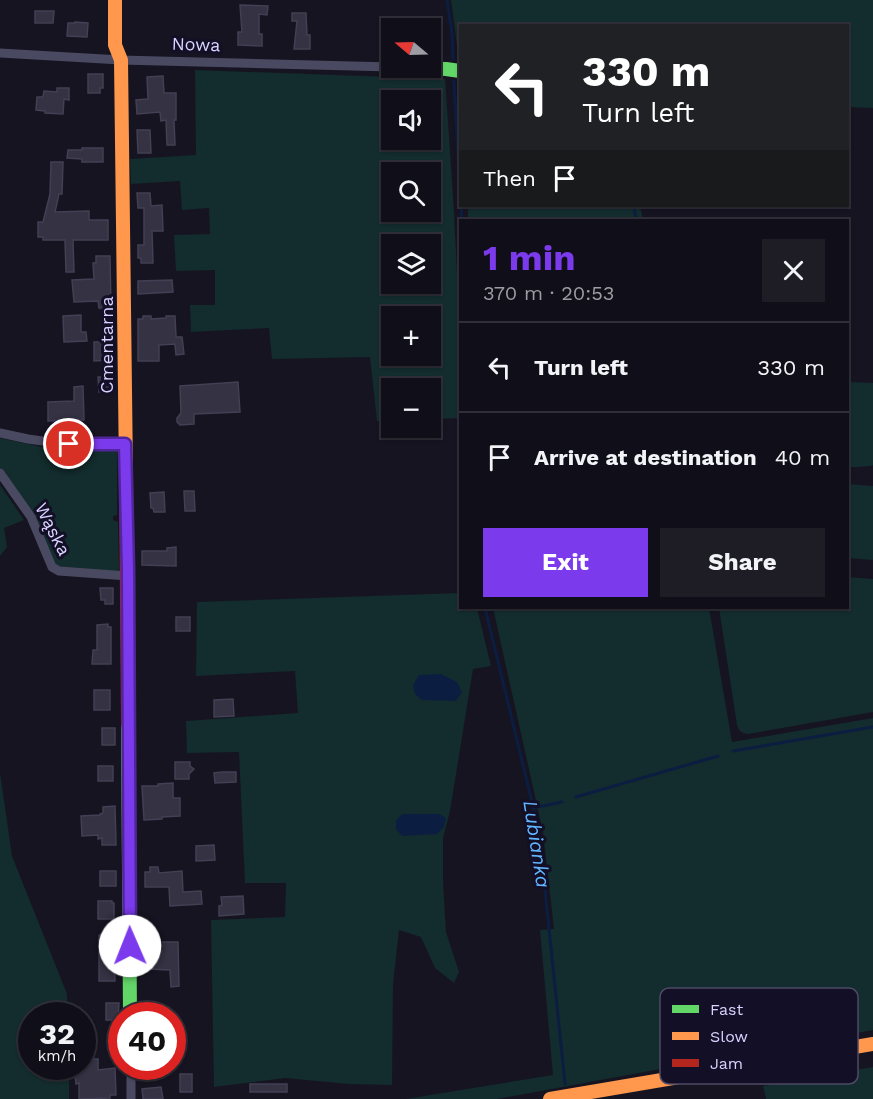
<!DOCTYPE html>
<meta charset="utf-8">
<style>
body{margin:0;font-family:"Work Sans",sans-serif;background:#1e1d26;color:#f1f3f6;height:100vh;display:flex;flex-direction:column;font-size:22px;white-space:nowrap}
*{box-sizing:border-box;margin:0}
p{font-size:20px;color:#9c9ca2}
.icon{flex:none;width:33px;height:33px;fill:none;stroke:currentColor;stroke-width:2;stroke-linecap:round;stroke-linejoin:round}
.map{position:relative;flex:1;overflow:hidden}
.drawer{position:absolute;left:459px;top:219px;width:390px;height:390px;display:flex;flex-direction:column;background:#100f19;border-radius:0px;box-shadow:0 2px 4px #0004,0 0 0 2px #302f38}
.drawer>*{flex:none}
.guide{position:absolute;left:459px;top:24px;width:390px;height:183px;border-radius:0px;box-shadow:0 2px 4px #0004,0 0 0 2px #302f38;background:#202124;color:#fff;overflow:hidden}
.needle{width:39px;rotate:289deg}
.fabs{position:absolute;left:381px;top:18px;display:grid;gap:12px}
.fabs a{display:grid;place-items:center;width:60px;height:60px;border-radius:0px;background:#100f19;box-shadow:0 2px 4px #0004,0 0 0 2px #302f38;font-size:30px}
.speed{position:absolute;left:18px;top:1002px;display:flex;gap:12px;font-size:30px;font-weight:700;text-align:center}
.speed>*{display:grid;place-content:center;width:78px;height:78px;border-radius:50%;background:#100f19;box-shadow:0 2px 4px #0004,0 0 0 2px #302f38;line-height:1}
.speed small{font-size:15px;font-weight:400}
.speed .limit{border:9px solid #d22;background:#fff;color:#111}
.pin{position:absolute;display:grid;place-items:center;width:51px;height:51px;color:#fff;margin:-26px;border:3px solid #fff;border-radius:50%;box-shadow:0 2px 6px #0007}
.me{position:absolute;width:66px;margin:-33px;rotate:359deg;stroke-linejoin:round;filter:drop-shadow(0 0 4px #0008)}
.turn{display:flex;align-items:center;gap:21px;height:126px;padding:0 24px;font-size:27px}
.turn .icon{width:78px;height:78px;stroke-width:2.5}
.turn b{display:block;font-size:42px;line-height:51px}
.then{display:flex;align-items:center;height:57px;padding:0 24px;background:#0003;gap:12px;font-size:22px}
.round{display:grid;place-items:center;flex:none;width:63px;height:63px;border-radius:0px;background:#1e1d26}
.overview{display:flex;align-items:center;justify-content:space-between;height:102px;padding:0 24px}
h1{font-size:36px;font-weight:700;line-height:45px;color:#7c3aed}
.action{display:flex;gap:12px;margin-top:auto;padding:12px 24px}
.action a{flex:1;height:69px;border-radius:0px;background:#7c3aed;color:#fff;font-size:24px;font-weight:700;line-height:69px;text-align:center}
.action a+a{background:#1e1d26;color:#f1f3f6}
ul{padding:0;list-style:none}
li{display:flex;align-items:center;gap:18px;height:90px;padding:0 24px;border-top:2px solid #302f38}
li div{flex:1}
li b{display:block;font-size:22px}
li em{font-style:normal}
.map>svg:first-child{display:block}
.green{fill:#132c2d;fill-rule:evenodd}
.water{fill:#0b1e41}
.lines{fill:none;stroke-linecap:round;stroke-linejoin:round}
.stream{stroke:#0b1e41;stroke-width:3}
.building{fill:#343243;stroke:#433f54;stroke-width:1.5}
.street{stroke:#4a4962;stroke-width:9}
.fast{stroke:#63d668;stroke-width:14}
.slow{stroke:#ff974d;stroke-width:14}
.jam{stroke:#b3261e;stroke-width:14}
.route-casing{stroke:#51269a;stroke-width:15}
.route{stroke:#7c3aed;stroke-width:10}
.labels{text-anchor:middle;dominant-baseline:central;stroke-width:6;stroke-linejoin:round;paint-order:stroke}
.street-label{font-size:18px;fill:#d9d4ff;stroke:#130f26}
.water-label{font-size:20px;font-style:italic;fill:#62b6ff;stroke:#130f26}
.key{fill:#130f26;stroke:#4e4a67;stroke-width:1.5}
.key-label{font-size:16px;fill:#d9d4ff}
</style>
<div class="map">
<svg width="873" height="1099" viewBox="0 0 873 1099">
<rect width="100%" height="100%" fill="#161421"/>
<!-- green -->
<path class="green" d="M451,0H873V108L848,107V26H460V68Z
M195,70L445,79C453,192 461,305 460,418L431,419L430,388H392L391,421H377L370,357L272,359L269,328L191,332L190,305H215V270L176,271L174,235L210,234L209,208L182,210L180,181L131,184L130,159L196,155ZM392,100H430V140H392ZM392,172H430V212H392ZM392,244H430V284H392ZM392,316H430V356H392Z
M468,206H640L643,220H468Z
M848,382L873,383V465L871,466L857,467H848Z
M0,438L42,447L117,451V515L113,516V520L118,522L119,571L63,568L54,564L9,480L0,468Z
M848,484L873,486V560L848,558Z
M0,485L24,520L4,528L7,547L0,556Z
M848,577L873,579V712L748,734C741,733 739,731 737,725L719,608H848Z
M460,593V608H477L491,666L473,669L450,811L443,838V883L446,932L459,972L454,983L435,968L421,937L399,930L393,984L392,1085L349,1084L285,1078L214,1087L211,920L285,917L286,883H245L239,752L187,753L186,721L298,713L295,671L196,676L197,602Z
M493,608H709L732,742L873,718V1030L497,1099H406L553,1075L540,930L554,929L543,832Z
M0,773L12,856L67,994V1015L32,1016V1066L69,1067V1099H0Z
M873,1067V1099H766L763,1086Z"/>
<!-- water -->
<path class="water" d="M441,674L457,682L462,692L456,701L422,700L415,694L413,685L419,675Z
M402,814H439L446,818L444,827L437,834L402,836L396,829V821Z"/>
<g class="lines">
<!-- stream -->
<path class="stream" d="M447,0L452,33L453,59
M454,81L460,193
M461,206L462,220
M634,206L636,220
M485,608L539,831L565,1084
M733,751L873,727
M576,797L718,756
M533,808L562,802"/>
</g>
<!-- building -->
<path class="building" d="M240,5L268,6L267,15L259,14V34H262V46L238,45V32H242Z
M35,11H54L53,23H35Z
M292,13H306L307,35H310V49H294L297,21H292Z
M75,22L88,23L87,37L67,36L68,23H75Z
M88,74H103V88H100V93H88Z
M163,76L164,93H176V120H174L175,145H167L166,120L161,121L160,112L137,114L136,100L148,99L147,77Z
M57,88H69V100L64,99L63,114L45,113V111L36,110L37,97H43L44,91L57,92Z
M137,130H150L151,153H138Z
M82,148H103V162H82V159L67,158L68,150H82Z
M51,162H63L62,194H59L55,212L89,211V220H108V240H73L74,272H66L65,240H43V237H38V222H43L50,194Z
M137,193H150L151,206L162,205L163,231H152L153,263H141V258H138V245H144V208H138Z
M96,256H110L111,308H99L98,301L74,302L72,280L94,279L93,263H96Z
M172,280L173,292L138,294V281Z
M81,315V332H86L87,341L64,342L63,316Z
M143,316H151V319L166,318V316H175L176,337H182L184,354L176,355L175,344L159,345V361H138V319H143Z
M94,342H105V346L110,345V360L94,361Z
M98,377H112V392H99Z
M238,382L240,412L194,414V424L180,425L177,422V418L181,413L180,386Z
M83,386L84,420L48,421V402L74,401V387Z
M184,491H194L195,511H185Z
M164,492L165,512H154L153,508H151L150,493Z
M176,547V566L142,565V551H167V548Z
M100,588H113V604H105V600H101Z
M176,617H190V631H176Z
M108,624V627H111V664H92L93,650H97V625Z
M94,690H110V710H94Z
M233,699L234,716L214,717V700Z
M102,728H115V745H102Z
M175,762H190V766L194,769L189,774V779H175Z
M98,766H113V781H98Z
M222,772H236V782L215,783L214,773Z
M173,783V798H180V816L162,817V819L144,820L142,786H158V784Z
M115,806L116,845H102V838L98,839V835L82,836L81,816L100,815V814L103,813V807Z
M214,845L215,860L196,861V846Z
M150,867H158L159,873L182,871L183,892L201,891L202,904L170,906L169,887H145V872H150Z
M100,871H116V886H100Z
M243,896L244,914L219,916V906L222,905L221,897Z
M98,901H112V903H114V919H98Z
M99,935H115V949H114L115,981H99Z
M148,942H178L179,986L171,987L170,970L147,969V965H143V946H148Z
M106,1003H119L118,1020H106Z
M87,1059H98V1070L115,1068L116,1095H110V1098L79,1099V1083L76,1084L74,1066H87Z
M180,1074H192V1092H180Z
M250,1084H287V1092H250Z
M161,1087L163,1099H143L142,1089Z"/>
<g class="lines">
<!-- street -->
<path class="street" d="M0,53L121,60L392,67
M0,433L28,439L57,443L125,444
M0,473L31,517L52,567L59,571L128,576
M131,1066V1099"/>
<!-- fast -->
<path class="fast" d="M394,68L446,69L460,71
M128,724L130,1016"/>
<!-- slow -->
<path class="slow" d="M115,0V45L121,60L126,472
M550,1099L873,1044"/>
<!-- jam -->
<path class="jam" d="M126,472L128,724"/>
</g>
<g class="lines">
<!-- route casing -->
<g class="route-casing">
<path id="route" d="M69,444H125L128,570L130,946"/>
</g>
<!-- route -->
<use href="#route" class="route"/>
</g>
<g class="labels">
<!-- street labels -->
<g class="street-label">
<text transform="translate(196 44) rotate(2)">Nowa</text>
<text transform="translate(106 345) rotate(-90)">Cmentarna</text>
<text transform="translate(53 529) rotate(63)">Wąska</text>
</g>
<!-- water labels -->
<g class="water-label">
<text transform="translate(537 844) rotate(81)">Lubianka</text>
</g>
</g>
<!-- legend -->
<rect x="660" y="988" width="198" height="96" rx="9" class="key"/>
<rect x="672" y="1005" width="27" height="8" fill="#63d668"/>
<rect x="672" y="1032" width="27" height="8" fill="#ff974d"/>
<rect x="672" y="1059" width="27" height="8" fill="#b3261e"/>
<g class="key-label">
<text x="710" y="1015">Fast</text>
<text x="710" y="1042">Slow</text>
<text x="710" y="1069">Jam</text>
</g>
</svg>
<div class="fabs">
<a><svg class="needle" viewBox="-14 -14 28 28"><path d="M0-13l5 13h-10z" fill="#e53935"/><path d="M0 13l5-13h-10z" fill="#9c9ca2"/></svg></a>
<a><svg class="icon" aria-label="sound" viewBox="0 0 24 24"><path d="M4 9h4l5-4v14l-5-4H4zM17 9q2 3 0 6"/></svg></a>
<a><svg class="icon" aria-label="search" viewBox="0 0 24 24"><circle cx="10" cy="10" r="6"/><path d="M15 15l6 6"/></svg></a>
<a><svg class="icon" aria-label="layers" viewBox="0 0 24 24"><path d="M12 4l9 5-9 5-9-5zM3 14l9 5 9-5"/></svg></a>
<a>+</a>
<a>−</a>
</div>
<div class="speed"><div>32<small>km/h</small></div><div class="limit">40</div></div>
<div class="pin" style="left:69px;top:444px;background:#d93025"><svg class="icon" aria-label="arrive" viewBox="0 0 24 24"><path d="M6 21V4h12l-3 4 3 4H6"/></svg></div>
<svg class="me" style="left:130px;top:946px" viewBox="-20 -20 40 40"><circle r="19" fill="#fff"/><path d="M0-13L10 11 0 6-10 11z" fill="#7c3aed"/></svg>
<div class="guide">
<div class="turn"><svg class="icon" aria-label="left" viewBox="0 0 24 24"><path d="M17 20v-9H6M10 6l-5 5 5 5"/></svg><div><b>330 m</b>Turn left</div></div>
<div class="then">Then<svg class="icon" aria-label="arrive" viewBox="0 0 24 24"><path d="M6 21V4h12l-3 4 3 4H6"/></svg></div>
</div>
<section class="drawer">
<div class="overview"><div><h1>1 min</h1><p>370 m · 20:53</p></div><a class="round"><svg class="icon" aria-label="close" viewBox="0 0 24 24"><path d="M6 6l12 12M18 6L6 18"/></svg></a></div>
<ul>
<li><svg class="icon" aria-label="left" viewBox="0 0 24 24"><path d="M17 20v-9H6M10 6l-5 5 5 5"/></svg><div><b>Turn left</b></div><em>330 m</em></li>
<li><svg class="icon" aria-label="arrive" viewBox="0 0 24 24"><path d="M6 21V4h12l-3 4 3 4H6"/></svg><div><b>Arrive at destination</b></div><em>40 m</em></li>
</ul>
<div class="action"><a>Exit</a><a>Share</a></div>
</section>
</div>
